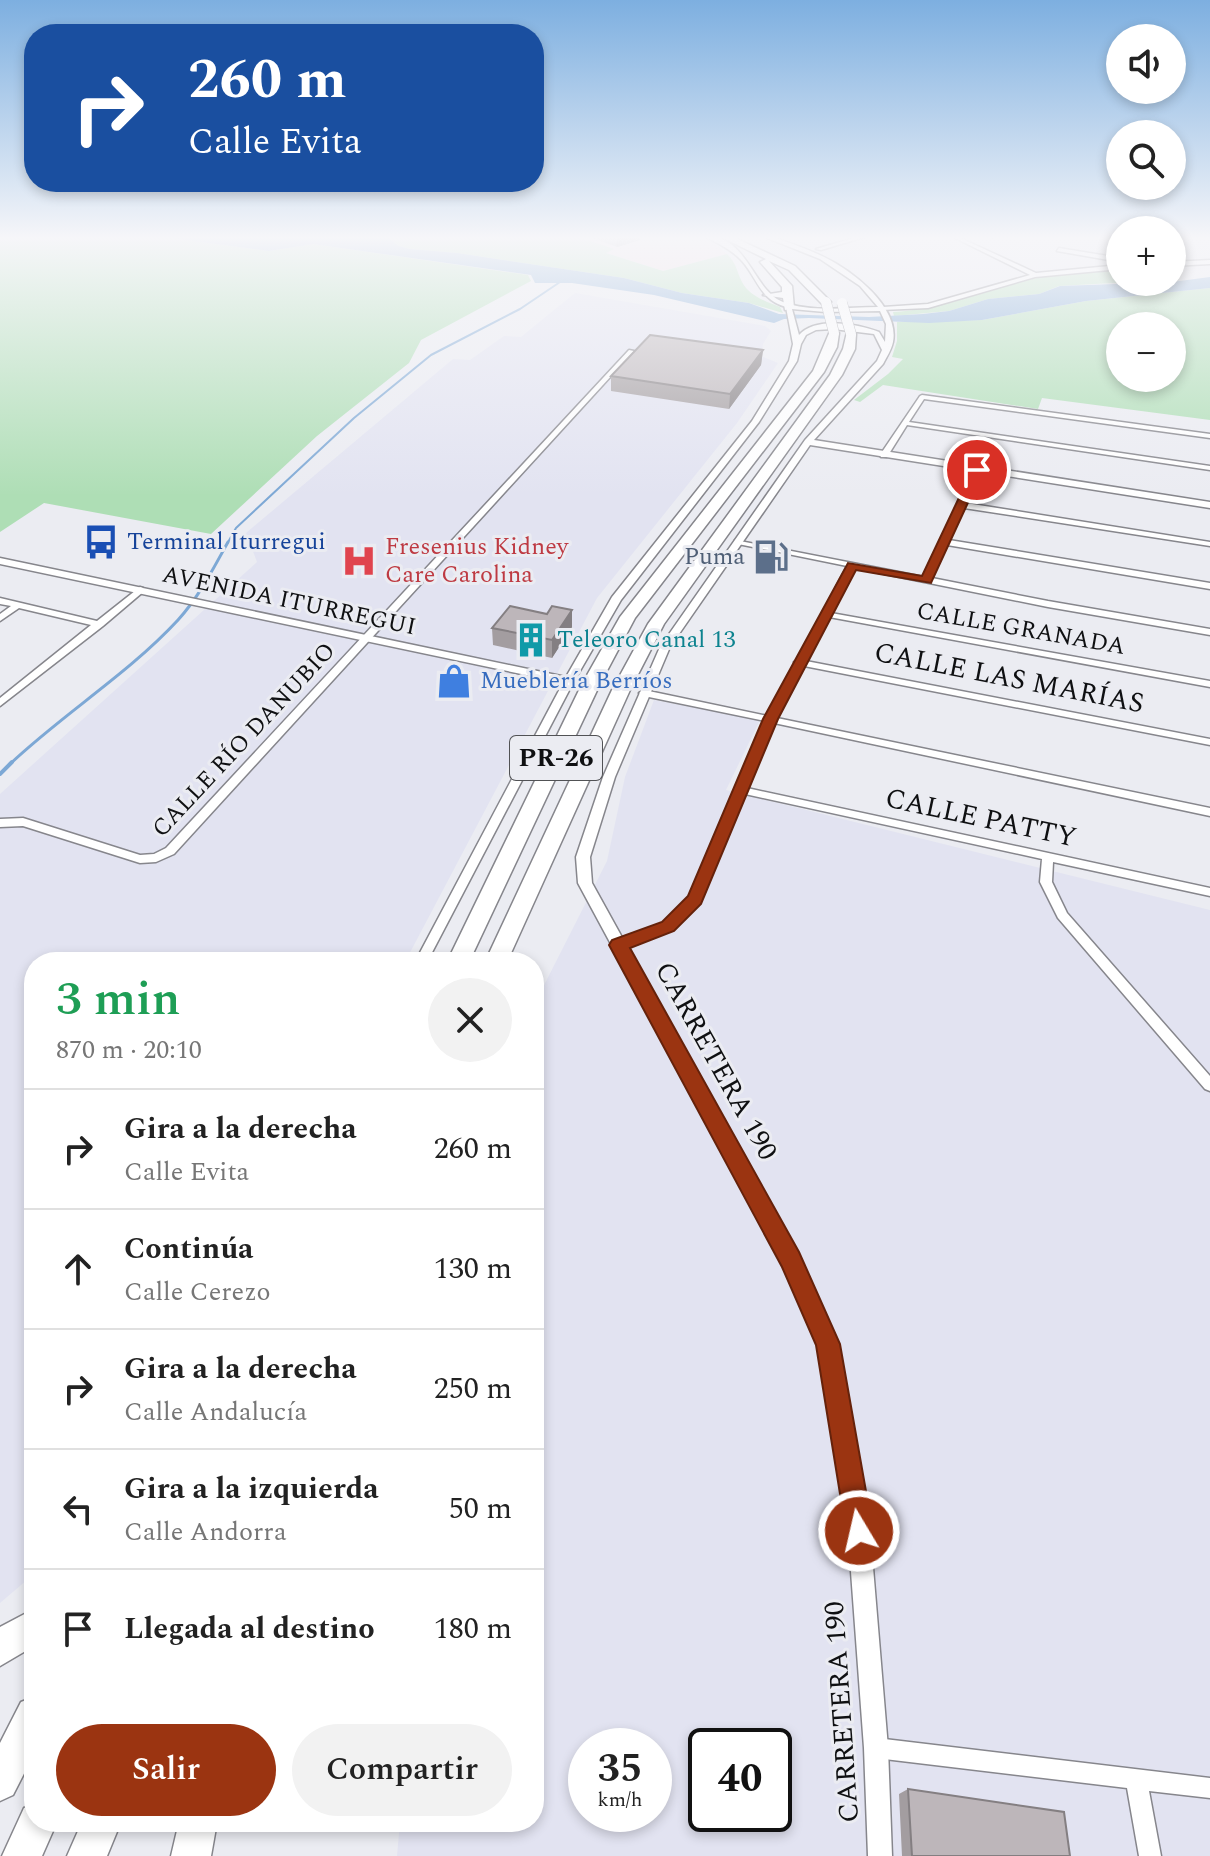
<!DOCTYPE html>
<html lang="es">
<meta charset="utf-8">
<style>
body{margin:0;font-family:Spectral,serif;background:#f2f2f2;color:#222;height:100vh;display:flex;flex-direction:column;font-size:30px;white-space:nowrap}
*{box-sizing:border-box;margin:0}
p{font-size:26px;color:#767676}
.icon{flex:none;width:44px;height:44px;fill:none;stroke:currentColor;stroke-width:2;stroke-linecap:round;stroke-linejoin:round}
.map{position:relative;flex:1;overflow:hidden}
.details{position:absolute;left:24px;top:952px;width:520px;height:880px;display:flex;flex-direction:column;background:#fff;border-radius:32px;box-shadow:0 4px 12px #0003}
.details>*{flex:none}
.guide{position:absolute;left:24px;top:24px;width:520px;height:168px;border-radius:32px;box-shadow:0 4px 12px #0003;background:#1a4fa0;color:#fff;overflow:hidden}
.buttons{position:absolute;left:1106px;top:24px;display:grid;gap:16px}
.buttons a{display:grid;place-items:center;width:80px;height:80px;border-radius:50%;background:#fff;box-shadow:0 4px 12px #0003;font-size:40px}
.speed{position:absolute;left:568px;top:1728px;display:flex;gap:16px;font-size:40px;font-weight:700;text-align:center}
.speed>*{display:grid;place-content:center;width:104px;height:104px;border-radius:50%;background:#fff;box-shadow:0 4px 12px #0003;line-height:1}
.speed small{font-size:20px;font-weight:400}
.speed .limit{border:4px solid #111;border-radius:12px;background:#fff;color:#111}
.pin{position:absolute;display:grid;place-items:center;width:68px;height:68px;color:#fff;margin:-34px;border:4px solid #fff;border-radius:50%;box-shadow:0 2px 8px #0007}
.me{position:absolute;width:88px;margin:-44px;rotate:351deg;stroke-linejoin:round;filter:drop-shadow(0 0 6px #0008)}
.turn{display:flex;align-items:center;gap:28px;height:168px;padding:0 32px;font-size:36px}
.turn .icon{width:104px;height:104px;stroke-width:2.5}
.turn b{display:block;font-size:56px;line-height:68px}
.round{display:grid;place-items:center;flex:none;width:84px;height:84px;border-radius:42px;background:#f2f2f2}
.summary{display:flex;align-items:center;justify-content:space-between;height:136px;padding:0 32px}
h1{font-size:48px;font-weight:600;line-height:60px;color:#1e9e55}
.button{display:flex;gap:16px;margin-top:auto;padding:16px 32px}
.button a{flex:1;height:92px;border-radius:48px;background:#9b3411;color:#fff;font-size:32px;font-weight:600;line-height:92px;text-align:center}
.button a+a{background:#f2f2f2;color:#222}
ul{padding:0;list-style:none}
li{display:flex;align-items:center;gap:24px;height:120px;padding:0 32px;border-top:2px solid #e0e0e0}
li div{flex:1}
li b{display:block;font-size:30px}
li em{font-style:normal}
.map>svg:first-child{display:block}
.commercial{fill:#f5dbe0}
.built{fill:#e2e3f1;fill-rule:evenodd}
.green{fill:#aedeb5;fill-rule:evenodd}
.water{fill:#7da8d5}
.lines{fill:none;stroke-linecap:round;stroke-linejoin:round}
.stream-far2{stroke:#7da8d5;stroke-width:2}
.stream-far1{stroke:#7da8d5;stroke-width:3}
.stream{stroke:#7da8d5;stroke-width:4}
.minor-casing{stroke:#86868c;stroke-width:3}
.tertiary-casing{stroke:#86868c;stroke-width:3}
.motorway-casing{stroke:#86868c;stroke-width:3}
.minor{fill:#fff;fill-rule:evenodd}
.tertiary{fill:#fff;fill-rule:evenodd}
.motorway{fill:#fff;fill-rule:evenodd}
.motorway-bridge-casing{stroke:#86868c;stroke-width:11;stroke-linecap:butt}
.motorway-bridge{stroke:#fff;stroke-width:10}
.wall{fill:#a39da0}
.shaded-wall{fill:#847f82}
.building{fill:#bdb6ba;stroke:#847f82;stroke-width:2}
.route{fill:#9b3411;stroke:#65220b;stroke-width:2}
.labels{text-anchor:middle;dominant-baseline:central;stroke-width:6;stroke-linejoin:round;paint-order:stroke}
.far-transit-label{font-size:24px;fill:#164399;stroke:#ebecf2;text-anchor:start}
.far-health-label{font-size:24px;fill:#be3a42;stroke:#ebecf2;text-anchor:start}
.far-service-label{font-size:24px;fill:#4e5e75;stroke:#ebecf2;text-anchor:end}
.far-street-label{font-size:24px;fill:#0f1012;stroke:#ebecf2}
.far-culture-label{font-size:24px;fill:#0d838f;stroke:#ebecf2;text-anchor:start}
.far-shop-label{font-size:24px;fill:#366cbe;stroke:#ebecf2;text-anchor:start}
.shield{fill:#ebecf2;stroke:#515255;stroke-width:2}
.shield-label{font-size:26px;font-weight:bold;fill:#0f1012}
.street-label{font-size:28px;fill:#0f1012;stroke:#ebecf2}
</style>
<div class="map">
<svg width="1210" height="1856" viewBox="0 0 1210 1856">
<rect width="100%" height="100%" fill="#ebecf2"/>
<!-- commercial -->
<path class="commercial" d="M593,236H698L711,241L727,254L663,271L604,252L583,238Z"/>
<!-- built -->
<path class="built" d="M575,293L765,326L771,331L763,344L761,356L778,363L737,423L597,598L405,962H34V1574L0,1603V794L257,562L246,533L453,359L470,360L504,336L521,337Z
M654,700L760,720L726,790L1210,910V1856H397L400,1822H534V1005L607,861L625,777ZM586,1746H654V1814H586ZM706,1746H774V1814H706Z"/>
<!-- green -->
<path class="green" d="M0,236H155L269,251L313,244L528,275L531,281L421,340L409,363L317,436L211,534L44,503L0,532Z
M386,236H576L614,249L606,253L663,271L727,254C737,264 736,270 742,282C749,296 767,302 780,307L783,313L749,303L682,293L624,278L457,253L410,249L399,246Z
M1120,270V282H1131L1059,286L1039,294L988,299L949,311L894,316L893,312C938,310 977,293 1020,282C1053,273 1087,272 1120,270Z
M1210,288V420L1042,398L1038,409L883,385L860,402L854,400L888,374L903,359L892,357L897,341V322L982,320L1086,301ZM1120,326H1172V378H1120Z"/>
<!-- water -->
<path class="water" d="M155,236H386L399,246L410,249L457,253L624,278L682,293L749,303L779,314L869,317L923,314L949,311L988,299L1039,294L1060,286L1172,282L1210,277V288L1086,301L982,320L929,323L809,318L784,319L774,323L654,295L572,283H535L531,275L313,244L269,251Z"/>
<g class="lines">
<!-- stream-far2 -->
<path class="stream-far2" d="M227,544L236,528L354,418L431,355L520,309L563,280"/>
<!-- stream-far1 -->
<path class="stream-far1" d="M10,764C64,713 128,674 178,620C199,597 213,569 228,542"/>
<!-- stream -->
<path class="stream" d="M0,774L12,762"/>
<!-- minor casing -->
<g class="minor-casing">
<path id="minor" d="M861,236H868L821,250L816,249Z
M951,236H956L1036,273L1120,265V269L1035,277L928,308L881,310L883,307L928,304L1030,275Z
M1059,248L1120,258V262L1057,251Z
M1210,260V264L1172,266V262Z
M629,350L634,351L174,854L156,862L140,863L23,826L0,827V819L23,818L140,855L154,854L166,848Z
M922,395L1210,434V438L924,399L909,422L1210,466V470L907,425L887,457H881L880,455L920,396Z
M974,468L981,470L966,503L1210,542V546L964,508L949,540L1210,583V589L947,545L932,578L1048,601L1210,629V635L1048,607L855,568L831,613L1210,681V687L829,617L806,661L1210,739V745L804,666L777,718L1210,808V816L774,723L747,788L1210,888V896L1053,862L1052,882L1067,913L1210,1076V1091L1205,1089L1058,918L1040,882L1042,859L745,794L699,903L672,929L619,950L615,948L613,945L615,942L664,923L690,898L765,721L644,696L639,693L644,690L768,716L795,664L794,662L798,660L847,566L738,544H735V540L924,577Z
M140,587L143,588V592L103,626L0,706V698L91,625L19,608L0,621V614L11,606L0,604V598L97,621Z
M569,678L574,681L427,962H415L564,681Z
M876,1738L1210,1778V1798L1149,1791L1161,1856H1139L1127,1788L876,1758L869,1755L866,1748L869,1741Z"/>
</g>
<!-- tertiary casing -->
<g class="tertiary-casing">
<path id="tertiary" d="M704,236C748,234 752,290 783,302C812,313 848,307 878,307L860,286L820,259L762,236H770C787,242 805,248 822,256C850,269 900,306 893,342C891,351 887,356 883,364L814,440L1210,502V508L810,445L670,647L615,777L590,857L592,883L797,1254L837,1344L870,1531L888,1748L892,1856H868L864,1748L848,1531L819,1344L784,1265L578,883L576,857L603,777L660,647L805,440L877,361L882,350L874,334L833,329L816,330L806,335L801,344L797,361L759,422L621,600L573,683L569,684L0,564V558L566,677L612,597L752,421L789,361L793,344L786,307C760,300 758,279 742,261C731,249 717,243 704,236ZM792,309L825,312L880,311L886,324L885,342L879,332C858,324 816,316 799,335Z"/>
</g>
<!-- motorway casing -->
<g class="motorway-casing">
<path id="motorway" d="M719,236H731L795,266L831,302L822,304L789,270L769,261L792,286L794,308L785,310L783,298L763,295L782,292V287L760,262L766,259Z
M830,331L839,333L837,347L824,372L635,618L600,684L469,962H447L582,684L620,617L813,371Z
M847,332L856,334L855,349L842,375L664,624L630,690L507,962H485L612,690L648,624L830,375L843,349Z
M34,1609V1646L0,1666V1627Z
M34,1697V1754L13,1795L0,1801V1743L21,1702Z
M34,1804V1822H57L42,1856H2L24,1808Z
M82,1822H121L107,1856H67Z
M179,1822H217L211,1856H171Z"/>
</g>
<!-- minor -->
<use href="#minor" class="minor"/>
<!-- tertiary -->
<use href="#tertiary" class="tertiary"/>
<!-- motorway -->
<use href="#motorway" class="motorway"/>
<!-- motorway-bridge casing -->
<g class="motorway-bridge-casing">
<path id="motorway-bridge" d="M826,302L834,333
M842,303L851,334"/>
</g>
<!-- motorway-bridge -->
<use href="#motorway-bridge" class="motorway-bridge"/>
</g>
<!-- wall -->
<path class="wall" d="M590,236H640V240L617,247L590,237Z
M976,236H998L994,239Z
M763,350L761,365L729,409L611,391V376Z
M572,610V627L552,658L493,645L492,628L547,614Z
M908,1789L1070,1856H902L899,1794Z"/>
<!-- shaded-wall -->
<path class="shaded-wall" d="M622,236H640V240L617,247V237Z
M763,350L761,365L729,409L730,394Z
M572,610V627L552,658V640Z"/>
<!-- building -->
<path class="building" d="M650,335L763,350L730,394L611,376Z
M510,606L547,614L552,606L572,610L552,640L492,628Z
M908,1789L1064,1812L1070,1856H912Z"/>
<!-- sky -->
<linearGradient id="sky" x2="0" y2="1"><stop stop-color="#7dafe0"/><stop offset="0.48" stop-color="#f6f6f9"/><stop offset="1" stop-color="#f6f6f9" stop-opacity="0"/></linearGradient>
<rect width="1210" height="496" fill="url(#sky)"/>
<!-- route -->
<path class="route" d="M973,468L983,470L931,583L856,570L778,719L701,904L674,931L630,948L799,1252L840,1344L873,1531L869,1541L859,1545L850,1541L846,1531L816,1345L782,1267L609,945L612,940L662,922L688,896L763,719L848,563L922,576Z"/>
<!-- icons -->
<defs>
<g id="bus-bare" transform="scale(2.76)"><path d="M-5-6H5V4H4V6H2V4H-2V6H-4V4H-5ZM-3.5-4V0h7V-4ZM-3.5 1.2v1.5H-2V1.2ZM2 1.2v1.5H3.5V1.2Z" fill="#1a4fb4" stroke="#ebecf2" stroke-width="2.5" paint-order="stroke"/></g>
<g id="fuel-bare" transform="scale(2.76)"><path d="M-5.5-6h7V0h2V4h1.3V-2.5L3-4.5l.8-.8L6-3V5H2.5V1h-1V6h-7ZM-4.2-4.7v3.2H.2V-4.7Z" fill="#5c6f8a" stroke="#ebecf2" stroke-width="2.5" paint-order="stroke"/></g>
<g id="hospital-bare" transform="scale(2.76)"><path d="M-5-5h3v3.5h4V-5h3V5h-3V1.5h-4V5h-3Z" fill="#e0444e" stroke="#ebecf2" stroke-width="2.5" paint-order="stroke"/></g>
<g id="building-bare" transform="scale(2.76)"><path d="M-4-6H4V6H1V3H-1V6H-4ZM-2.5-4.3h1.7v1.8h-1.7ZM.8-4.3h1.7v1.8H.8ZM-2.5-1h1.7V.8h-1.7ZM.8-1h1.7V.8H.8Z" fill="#0f9aa8" stroke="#ebecf2" stroke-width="2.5" paint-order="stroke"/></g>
<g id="shop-bare" transform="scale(2.76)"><path d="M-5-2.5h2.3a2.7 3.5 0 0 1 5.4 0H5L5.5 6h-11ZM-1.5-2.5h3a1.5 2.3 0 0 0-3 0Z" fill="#3f7fe0" stroke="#ebecf2" stroke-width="2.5" paint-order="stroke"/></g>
</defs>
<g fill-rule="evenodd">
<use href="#bus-bare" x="101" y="542"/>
<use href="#fuel-bare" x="771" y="557"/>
<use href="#hospital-bare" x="359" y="561"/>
<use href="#building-bare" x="531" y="640"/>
<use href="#shop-bare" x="454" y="681"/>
</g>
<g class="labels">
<!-- far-transit labels -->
<g class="far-transit-label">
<text x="127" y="542">Terminal Iturregui</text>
</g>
<!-- far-health labels -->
<g class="far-health-label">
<text x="385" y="547">Fresenius Kidney<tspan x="385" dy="28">Care Carolina</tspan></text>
</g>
<!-- far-service labels -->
<g class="far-service-label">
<text x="745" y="557">Puma</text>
</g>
<!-- far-street labels -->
<g class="far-street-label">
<text transform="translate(289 601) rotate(12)">AVENIDA ITURREGUI</text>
<text transform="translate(1021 629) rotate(10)">CALLE GRANADA</text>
<text transform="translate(244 740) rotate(-47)">CALLE RÍO DANUBIO</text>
</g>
<!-- far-culture labels -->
<g class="far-culture-label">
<text x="557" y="640">Teleoro Canal 13</text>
</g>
<!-- far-shop labels -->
<g class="far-shop-label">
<text x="480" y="681">Mueblería Berríos</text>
</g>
<!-- shield labels -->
<rect class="shield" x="510" y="736" width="92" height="44" rx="6"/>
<g class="shield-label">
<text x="556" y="758">PR-26</text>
</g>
<!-- street labels -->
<g class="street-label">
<text transform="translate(1009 678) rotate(11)">CALLE LAS MARÍAS</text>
<text transform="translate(981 818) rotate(12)">CALLE PATTY</text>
<text transform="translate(716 1061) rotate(61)">CARRETERA 190</text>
<text transform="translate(842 1712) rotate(-94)">CARRETERA 190</text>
</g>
</g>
</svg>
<div class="buttons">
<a><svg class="icon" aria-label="sound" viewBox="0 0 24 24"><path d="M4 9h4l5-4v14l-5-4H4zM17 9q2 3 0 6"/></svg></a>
<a><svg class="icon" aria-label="search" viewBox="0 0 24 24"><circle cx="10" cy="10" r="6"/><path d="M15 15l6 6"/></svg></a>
<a>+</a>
<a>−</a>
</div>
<div class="speed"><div>35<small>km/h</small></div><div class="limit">40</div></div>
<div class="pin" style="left:977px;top:470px;background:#d93025"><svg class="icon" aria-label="arrive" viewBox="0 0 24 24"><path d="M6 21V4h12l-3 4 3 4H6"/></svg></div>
<svg class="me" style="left:859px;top:1531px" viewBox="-20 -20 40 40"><circle r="17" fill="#9b3411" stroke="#fff" stroke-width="3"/><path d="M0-11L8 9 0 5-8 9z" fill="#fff"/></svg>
<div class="guide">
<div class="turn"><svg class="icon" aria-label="right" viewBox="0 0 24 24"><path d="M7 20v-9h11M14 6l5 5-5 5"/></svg><div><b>260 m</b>Calle Evita</div></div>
</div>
<section class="details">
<div class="summary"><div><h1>3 min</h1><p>870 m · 20:10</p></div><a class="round"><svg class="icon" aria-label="close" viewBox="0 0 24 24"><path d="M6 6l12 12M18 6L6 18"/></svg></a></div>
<ul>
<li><svg class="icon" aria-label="right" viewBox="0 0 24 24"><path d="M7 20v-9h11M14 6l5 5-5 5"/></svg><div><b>Gira a la derecha</b><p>Calle Evita</p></div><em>260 m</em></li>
<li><svg class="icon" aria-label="ahead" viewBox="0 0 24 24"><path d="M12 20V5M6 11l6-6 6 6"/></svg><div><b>Continúa</b><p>Calle Cerezo</p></div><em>130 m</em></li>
<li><svg class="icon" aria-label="right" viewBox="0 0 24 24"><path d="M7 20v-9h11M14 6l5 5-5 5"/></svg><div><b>Gira a la derecha</b><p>Calle Andalucía</p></div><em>250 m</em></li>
<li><svg class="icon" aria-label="left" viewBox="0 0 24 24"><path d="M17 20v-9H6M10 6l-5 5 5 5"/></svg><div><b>Gira a la izquierda</b><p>Calle Andorra</p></div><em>50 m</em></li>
<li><svg class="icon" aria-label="arrive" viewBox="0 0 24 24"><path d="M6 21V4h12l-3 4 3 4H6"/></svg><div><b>Llegada al destino</b></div><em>180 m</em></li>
</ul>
<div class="button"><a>Salir</a><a>Compartir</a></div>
</section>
</div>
